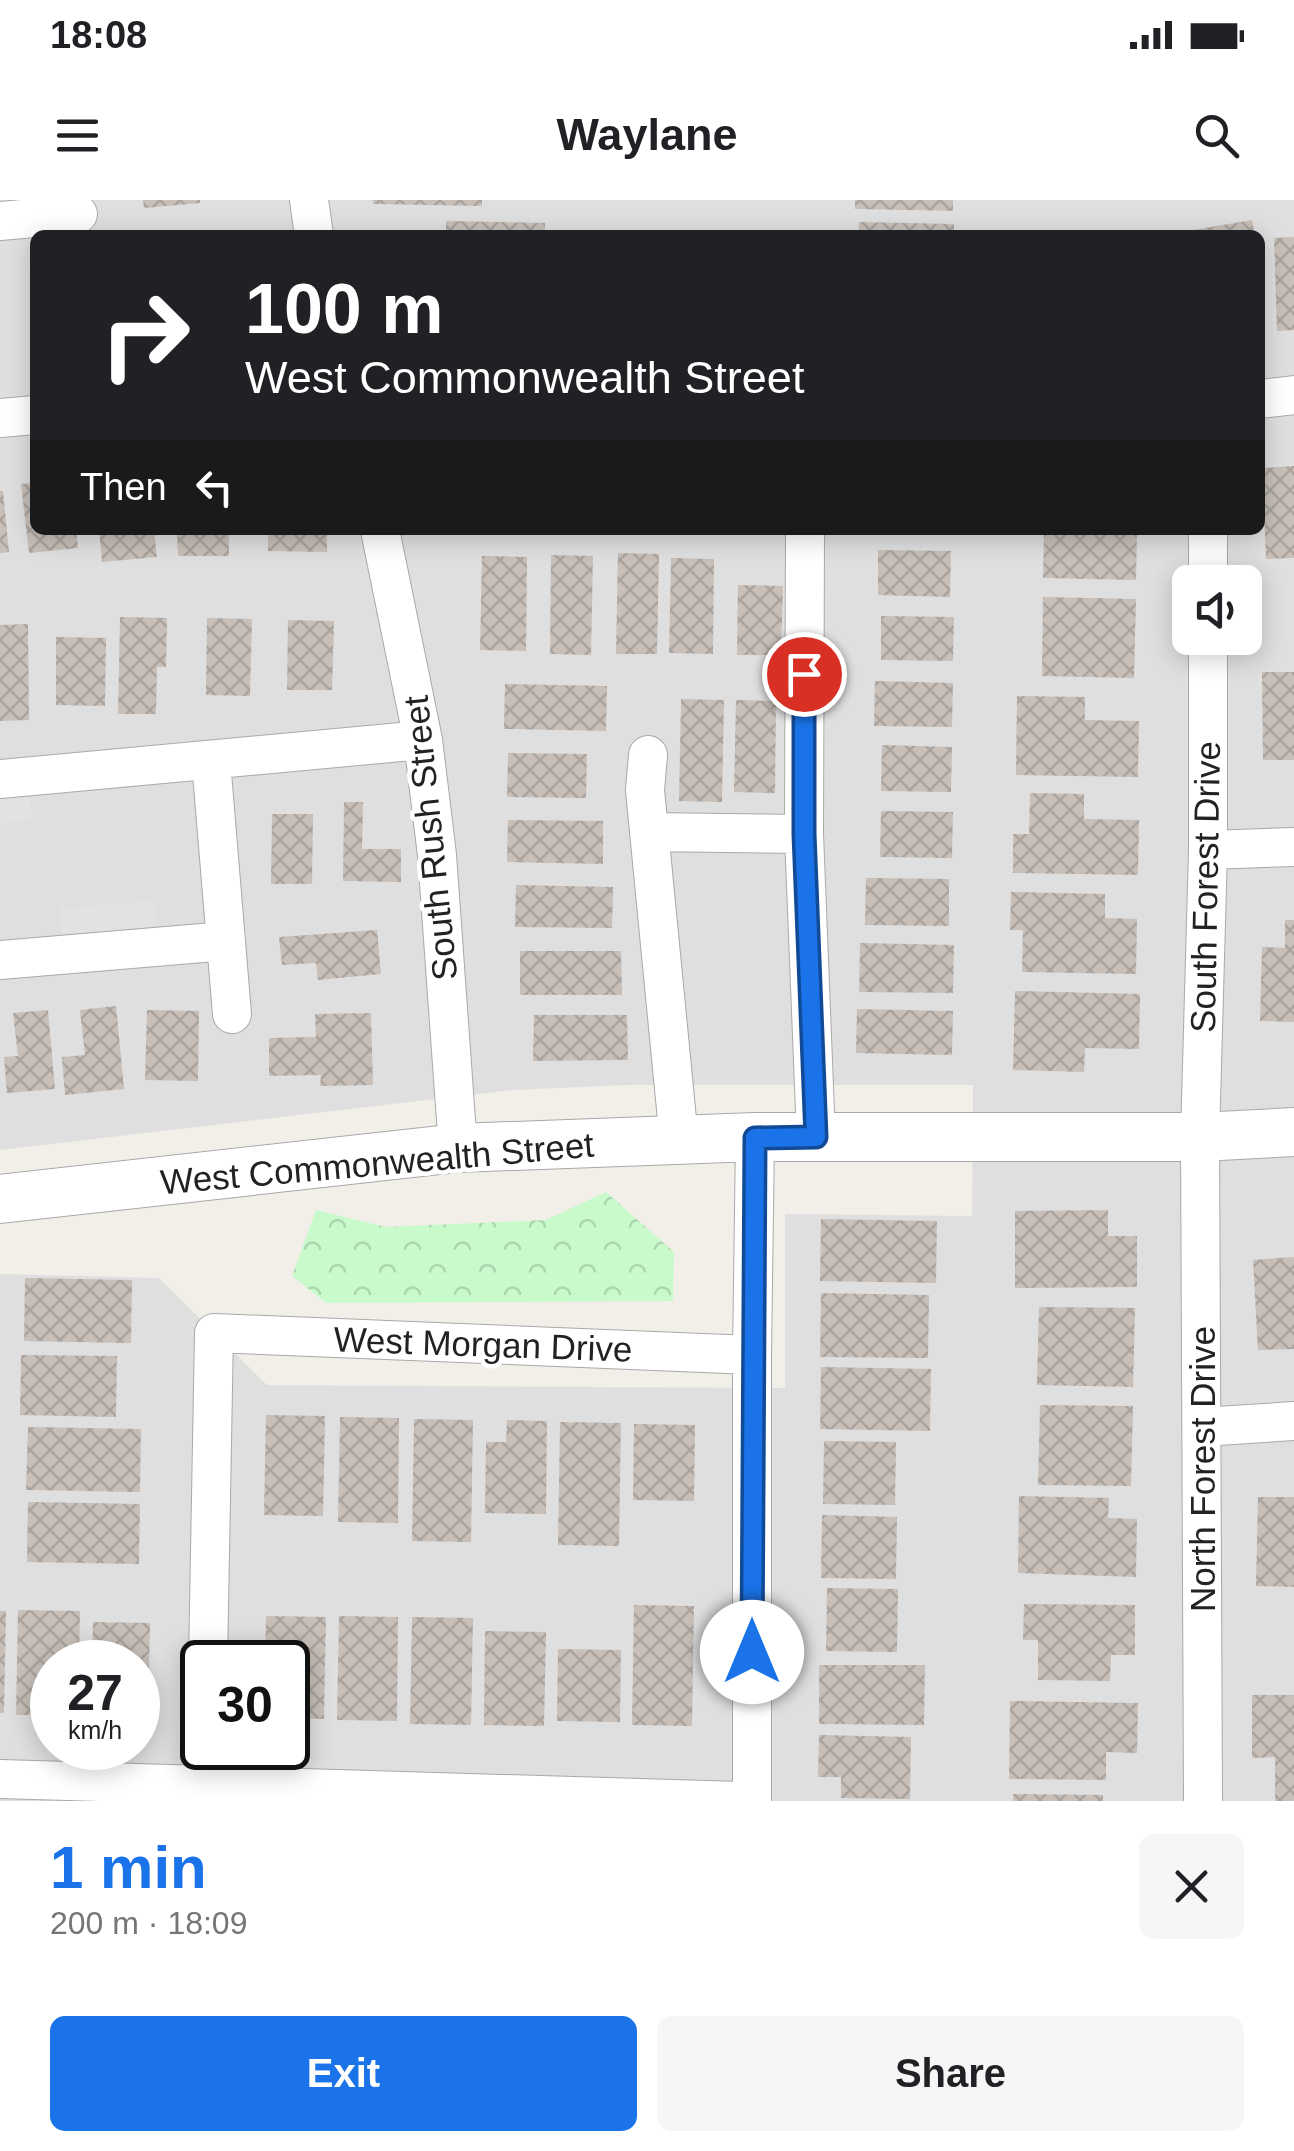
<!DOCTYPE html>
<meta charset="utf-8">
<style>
body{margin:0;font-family:Helvetica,sans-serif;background:#f6f6f6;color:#202124;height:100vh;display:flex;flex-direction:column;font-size:38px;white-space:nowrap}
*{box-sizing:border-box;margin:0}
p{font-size:32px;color:#757577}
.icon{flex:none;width:55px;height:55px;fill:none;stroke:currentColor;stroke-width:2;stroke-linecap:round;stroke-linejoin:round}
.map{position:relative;height:1601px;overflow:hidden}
.details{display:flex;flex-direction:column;background:#fff;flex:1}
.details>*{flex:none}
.hud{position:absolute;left:30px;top:30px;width:1235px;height:305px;border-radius:15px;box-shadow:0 5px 25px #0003;background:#202124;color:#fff;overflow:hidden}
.tools{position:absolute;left:1172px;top:365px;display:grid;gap:20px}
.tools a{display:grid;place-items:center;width:90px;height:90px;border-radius:15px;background:#fff;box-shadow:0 5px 25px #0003;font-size:50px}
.speed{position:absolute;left:30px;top:1440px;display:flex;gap:20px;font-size:50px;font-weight:700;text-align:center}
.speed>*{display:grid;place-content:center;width:130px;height:130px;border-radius:50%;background:#fff;box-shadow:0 5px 25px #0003;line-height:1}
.speed small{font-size:25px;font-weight:400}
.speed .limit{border:5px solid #111;border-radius:15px;background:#fff;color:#111}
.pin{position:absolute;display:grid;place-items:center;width:85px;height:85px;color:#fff;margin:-42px;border:5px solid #fff;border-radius:50%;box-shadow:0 2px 10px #0007}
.me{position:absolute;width:110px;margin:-55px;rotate:0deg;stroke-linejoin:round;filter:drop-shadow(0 0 8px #0008)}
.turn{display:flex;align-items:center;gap:35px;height:210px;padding:0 50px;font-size:45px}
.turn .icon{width:130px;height:130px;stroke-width:2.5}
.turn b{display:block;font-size:70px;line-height:85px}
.then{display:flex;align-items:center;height:95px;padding:0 50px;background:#0003;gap:20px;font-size:38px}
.round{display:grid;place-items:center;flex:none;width:105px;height:105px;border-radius:15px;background:#f6f6f6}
.summary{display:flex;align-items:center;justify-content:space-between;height:170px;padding:0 50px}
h1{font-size:60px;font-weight:800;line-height:75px;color:#1a73e8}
.primary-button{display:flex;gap:20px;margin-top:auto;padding:20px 50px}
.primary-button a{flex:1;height:115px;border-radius:15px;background:#1a73e8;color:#fff;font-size:40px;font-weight:800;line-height:115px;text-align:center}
.primary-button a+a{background:#f6f6f6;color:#202124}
.status{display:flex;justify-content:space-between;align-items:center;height:70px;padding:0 50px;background:#fff;direction:ltr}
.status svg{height:28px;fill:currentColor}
header{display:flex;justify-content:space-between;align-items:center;height:130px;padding:0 50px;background:#fff;font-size:45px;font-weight:800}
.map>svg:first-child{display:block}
.residential{fill:#e0dfdf;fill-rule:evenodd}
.park{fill:url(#park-crowns)}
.parking{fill:#e2e2e2}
.building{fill:url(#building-cross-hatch)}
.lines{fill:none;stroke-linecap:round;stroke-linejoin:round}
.minor-casing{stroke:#a9a9a9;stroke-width:40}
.tertiary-casing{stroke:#a9a9a9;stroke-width:50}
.minor{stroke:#fff;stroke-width:38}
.tertiary{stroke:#fff;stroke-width:48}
.route-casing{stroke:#114b97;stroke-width:25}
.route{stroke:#1a73e8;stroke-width:18}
.labels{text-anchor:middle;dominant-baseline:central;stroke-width:9;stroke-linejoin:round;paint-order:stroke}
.street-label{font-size:35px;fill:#222;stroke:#fff}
</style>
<div class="status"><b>18:08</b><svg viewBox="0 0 49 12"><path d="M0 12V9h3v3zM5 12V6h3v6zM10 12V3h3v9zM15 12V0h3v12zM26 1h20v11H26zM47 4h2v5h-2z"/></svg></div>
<header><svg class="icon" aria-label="menu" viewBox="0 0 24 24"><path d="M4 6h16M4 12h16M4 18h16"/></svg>Waylane<svg class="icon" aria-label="search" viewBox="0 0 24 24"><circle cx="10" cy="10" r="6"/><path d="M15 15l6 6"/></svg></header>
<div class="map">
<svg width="1294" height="1601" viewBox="0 0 1294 1601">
<defs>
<pattern id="park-crowns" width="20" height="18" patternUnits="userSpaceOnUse" patternTransform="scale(2.5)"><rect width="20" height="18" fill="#c8facc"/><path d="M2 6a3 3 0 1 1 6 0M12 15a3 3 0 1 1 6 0" fill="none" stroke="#acd6af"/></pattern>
<pattern id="building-cross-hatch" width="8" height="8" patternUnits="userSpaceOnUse" patternTransform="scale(2.5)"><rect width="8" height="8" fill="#c7bfb8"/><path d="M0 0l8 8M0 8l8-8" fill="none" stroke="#aba49e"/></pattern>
</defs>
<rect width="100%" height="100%" fill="#f2efe9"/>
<!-- residential -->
<path class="residential" d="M0,0H1294V1601H0V1074L159,1078L267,1185L785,1188V1014L972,1016L973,885H626L513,890L0,950ZM35,35H1260V330H35ZM1190,382H1245V438H1190ZM52,1462H138V1548H52ZM202,1462H288V1548H202Z"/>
<!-- park -->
<path class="park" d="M606,992L674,1052L673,1101L326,1103L292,1076L316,1010L386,1027L546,1020Z"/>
<!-- parking -->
<path class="parking" d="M29,596L32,621L0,623V599Z
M154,701L156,726L62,734L60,708Z"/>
<!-- building -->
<path class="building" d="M143,0H200V3L144,8Z
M373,0H482V6L373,4Z
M855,0H953V11L855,9Z
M1252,20L1255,35H1175V33Z
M446,21L545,23V35H446Z
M859,22L954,24V35H858Z
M1294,37V130L1277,131L1274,38Z
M1294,266V358L1266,359L1262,268Z
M35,283V330H76L78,348L29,353L21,284Z
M0,291H3L9,352L0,353Z
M99,330H154L157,357L102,362Z
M177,330H229V356H178Z
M268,330H327V352L268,351Z
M1044,330H1137L1136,380L1043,378Z
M878,350L951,351L950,397L878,395Z
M618,353L659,354L657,454H616Z
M551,355L593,356L591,455L550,454Z
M482,356L527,357L526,451L480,450Z
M671,358L714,359L713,454L669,453Z
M738,385L783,386L781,455H737Z
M1043,397L1136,399L1134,478L1042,476Z
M881,416L954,417L953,461L881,460Z
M120,417L167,418L166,467H157L156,514H118Z
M207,418L252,419L250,496L206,495Z
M288,420L334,421L332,490H287Z
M28,424L29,520L0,521V425Z
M56,437L106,438L105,506L56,505Z
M1262,472H1294V560H1263Z
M875,481L953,483L952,527L874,526Z
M505,484L607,486L606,531L504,529Z
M1017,496L1085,497V520L1139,521L1138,577L1016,575Z
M681,499L724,500L722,602L679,601Z
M736,500L776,501L775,593L734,592Z
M882,545L952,547L951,592L881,591Z
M508,553L587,554L586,598L507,597Z
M1030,593L1084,594V619L1139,620L1138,675L1013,673V634H1029Z
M344,602H363L362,649H401V682L343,681Z
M881,611L953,612L952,658L880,657Z
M272,614H313L312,684H271Z
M508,620L603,621V664L507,662Z
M866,678L949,679V726L865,725Z
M516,685L613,687L612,728L515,727Z
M1011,692L1105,694V718L1137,719L1136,774L1022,772L1023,730H1010Z
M1285,720H1294V822L1260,821L1262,747L1285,748Z
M377,730L381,774L318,780L316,763L282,765L279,737Z
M860,743L954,745L953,793L859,792Z
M520,751H621L622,795H520Z
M1015,791L1140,794L1139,849L1085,848L1084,872L1013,870Z
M116,806L124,889L65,895L62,857L85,855L80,810Z
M857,809L953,811L952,855L856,853Z
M48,810L55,889L7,893L4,857L18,856L13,813Z
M147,810L199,811L198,881L145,880Z
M371,813L373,885L320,886L321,875L269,876V838L316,837L315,814Z
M534,815H627L628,860L533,861Z
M1108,1010V1036H1137V1087L1015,1088V1011Z
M821,1019L937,1021L936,1083L820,1081Z
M1294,1057V1149L1258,1150L1253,1060Z
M25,1078L132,1080L131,1143L24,1141Z
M821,1093L929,1095L928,1158L820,1157Z
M1039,1107L1135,1108L1133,1187L1037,1185Z
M21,1155L117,1156L116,1217L20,1215Z
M821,1167L931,1169L930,1231L820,1229Z
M1040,1205L1133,1206L1131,1286L1038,1285Z
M266,1215L325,1216L323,1316L264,1315Z
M340,1217L399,1218L398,1323L338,1322Z
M414,1219L473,1220L471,1342L412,1341Z
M507,1220L547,1221L546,1314L485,1313L486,1242H506Z
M560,1222L621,1223L619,1346L558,1345Z
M634,1224L695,1225L694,1301L633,1300Z
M28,1227L141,1229L140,1292L26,1290Z
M824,1241L896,1242L895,1305L823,1304Z
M1019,1296L1109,1298L1108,1318L1137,1319L1136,1377L1018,1373Z
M1258,1297H1294V1387L1256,1386Z
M28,1302L140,1304L139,1364L27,1362Z
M822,1315L897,1317L896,1379L821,1378Z
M827,1388L898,1389L897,1452L826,1451Z
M1024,1404L1135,1405V1455H1111L1110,1481L1038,1480V1440H1023Z
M634,1405L694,1406L692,1526L632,1525Z
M18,1410L80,1411L79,1462H52V1515H16Z
M0,1411H6L4,1513H0Z
M266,1416L326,1417L324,1519L288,1518V1462H265Z
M339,1416L398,1417L397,1521L337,1520Z
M412,1417L473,1418L471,1525L410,1524Z
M93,1422L150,1423L148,1517H138V1462H92Z
M485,1431L546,1432L544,1526L484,1525Z
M558,1449L621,1450L620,1522L557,1521Z
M819,1465H925L924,1525L819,1524Z
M1252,1495H1294V1601H1275V1557L1252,1558Z
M1010,1501L1138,1503L1137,1553L1106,1552V1580L1009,1579Z
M819,1535L911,1537L910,1599L841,1598V1577H818Z
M1013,1594L1103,1595V1601H1013Z"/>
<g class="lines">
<!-- minor casing -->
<g class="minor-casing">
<path id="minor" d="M309,0L314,35
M0,21L78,14
M1260,199L1294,195
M0,218L35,215
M380,330L423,540L437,655L458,948
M805,330L804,634L816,937
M1208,330V382
M648,555L645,590L679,940
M211,561L232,814
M0,579L423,540
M649,632L804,634
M1208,650L1294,647
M0,760L226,741
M1202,1227L1294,1221
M208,1462L214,1133L752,1155
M0,1579L740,1601
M206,1583L207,1548
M752,1601V1155L755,937
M1203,1601L1200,937L1208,650V438"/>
</g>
<!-- tertiary casing -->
<g class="tertiary-casing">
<path id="tertiary" d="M0,999L458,948L755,937H1200L1294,932"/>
</g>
<!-- minor -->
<use href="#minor" class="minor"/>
<!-- tertiary -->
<use href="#tertiary" class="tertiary"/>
</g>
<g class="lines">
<!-- route casing -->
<g class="route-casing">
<path id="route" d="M752,1452L755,938L816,937L804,634V474"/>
</g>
<!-- route -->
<use href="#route" class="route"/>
</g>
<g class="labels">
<!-- street labels -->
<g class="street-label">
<text transform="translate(430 638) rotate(-96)">South Rush Street</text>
<text transform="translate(1205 687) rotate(-89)">South Forest Drive</text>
<text transform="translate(377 963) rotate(-5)">West Commonwealth Street</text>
<text transform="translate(483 1144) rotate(2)">West Morgan Drive</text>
<text transform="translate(1202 1269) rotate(-90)">North Forest Drive</text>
</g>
</g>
</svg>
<div class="tools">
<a><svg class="icon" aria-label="sound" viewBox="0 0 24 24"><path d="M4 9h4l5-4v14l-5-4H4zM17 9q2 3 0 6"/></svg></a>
</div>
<div class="speed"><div>27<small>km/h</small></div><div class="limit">30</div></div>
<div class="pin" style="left:804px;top:474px;background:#d93025"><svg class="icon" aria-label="arrive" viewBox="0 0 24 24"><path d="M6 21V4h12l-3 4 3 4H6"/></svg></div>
<svg class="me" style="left:752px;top:1452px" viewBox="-20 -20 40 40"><circle r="19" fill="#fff"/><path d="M0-13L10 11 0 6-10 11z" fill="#1a73e8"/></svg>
<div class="hud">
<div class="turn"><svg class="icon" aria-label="right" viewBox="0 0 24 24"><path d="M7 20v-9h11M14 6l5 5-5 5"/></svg><div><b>100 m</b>West Commonwealth Street</div></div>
<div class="then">Then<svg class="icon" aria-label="left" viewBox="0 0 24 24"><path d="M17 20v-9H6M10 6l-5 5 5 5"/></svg></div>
</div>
</div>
<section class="details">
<div class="summary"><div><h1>1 min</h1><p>200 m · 18:09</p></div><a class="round"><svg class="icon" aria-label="close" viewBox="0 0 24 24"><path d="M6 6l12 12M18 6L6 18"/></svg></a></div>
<div class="primary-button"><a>Exit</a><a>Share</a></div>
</section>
